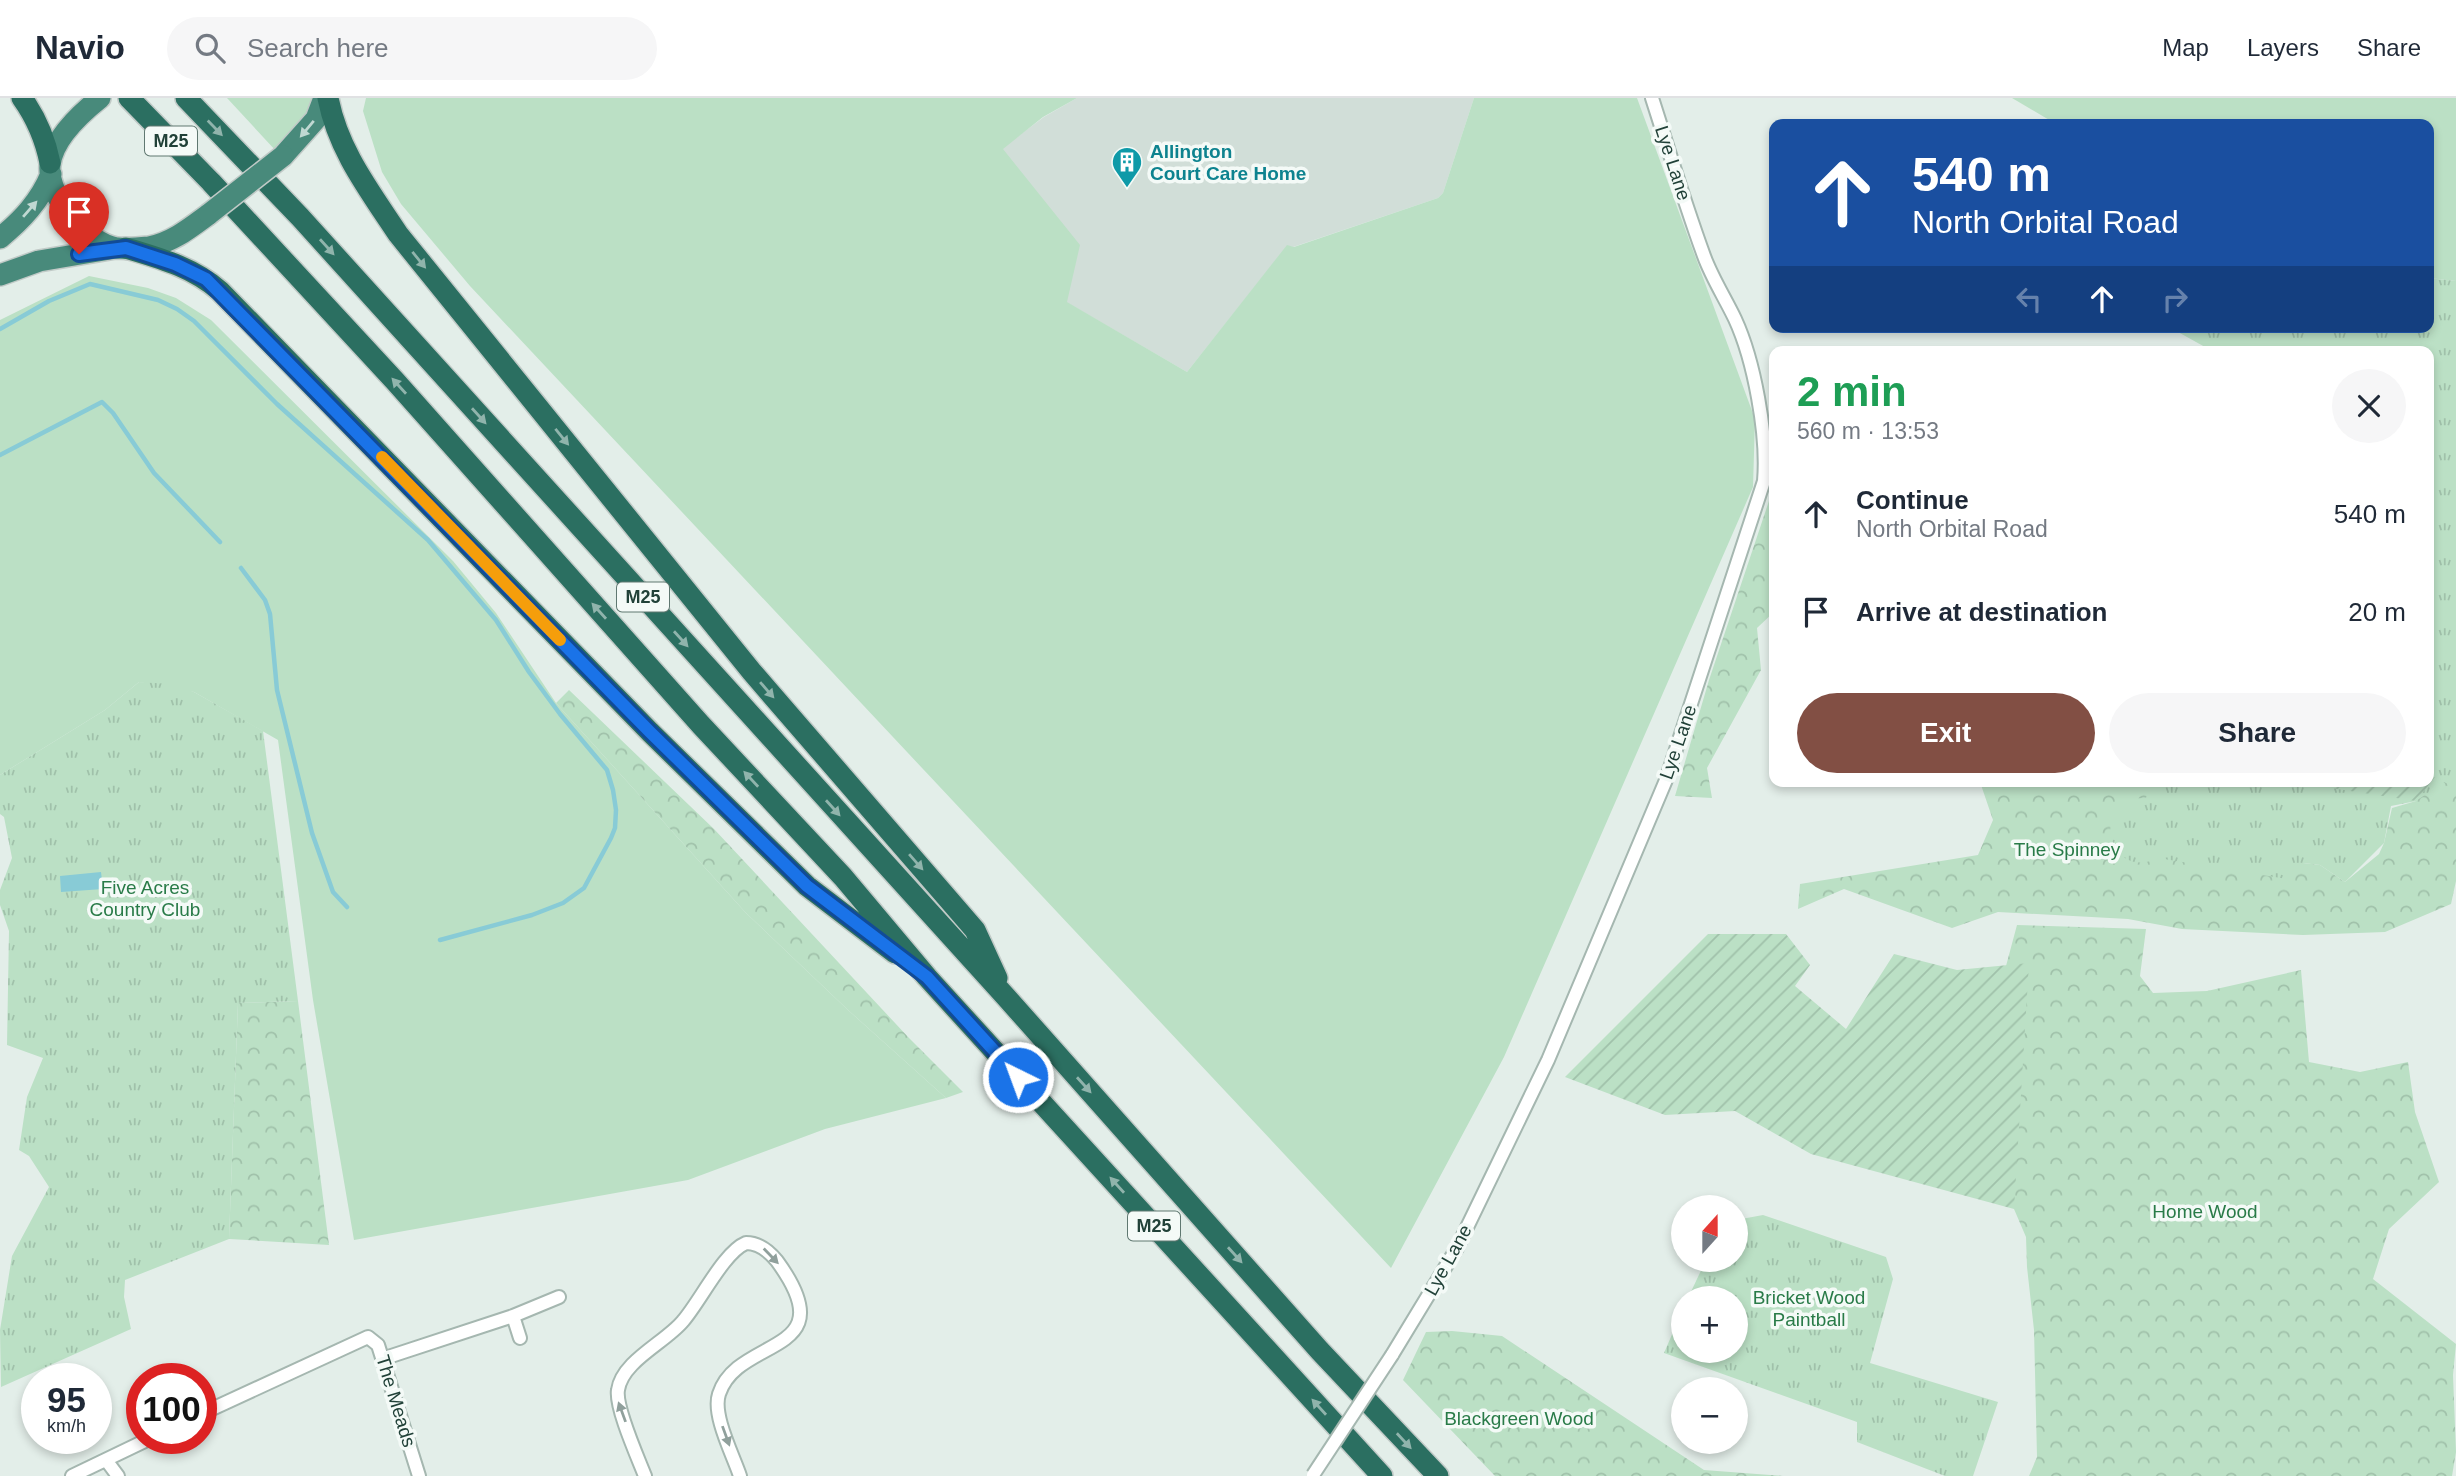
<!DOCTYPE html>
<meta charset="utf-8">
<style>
body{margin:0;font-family:Arial,sans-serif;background:#f6f6f7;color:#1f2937;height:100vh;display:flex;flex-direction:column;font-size:26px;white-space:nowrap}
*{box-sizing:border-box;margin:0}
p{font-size:23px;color:#747a83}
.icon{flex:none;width:38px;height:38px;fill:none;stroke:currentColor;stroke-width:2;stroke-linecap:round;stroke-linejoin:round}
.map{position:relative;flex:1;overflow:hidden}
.drawer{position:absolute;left:1769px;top:248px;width:665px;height:441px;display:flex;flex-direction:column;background:#fff;border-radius:14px;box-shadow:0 4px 10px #0003}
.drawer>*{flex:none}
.hud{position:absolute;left:1769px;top:21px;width:665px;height:214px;border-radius:14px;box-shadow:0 4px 10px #0003;background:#1a4fa0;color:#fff;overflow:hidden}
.needle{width:46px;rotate:21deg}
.tools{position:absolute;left:1671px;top:1097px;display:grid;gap:14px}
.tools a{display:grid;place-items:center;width:77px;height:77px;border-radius:50%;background:#fff;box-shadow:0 4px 10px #0003;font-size:35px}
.speed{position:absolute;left:21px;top:1265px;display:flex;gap:14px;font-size:35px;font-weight:700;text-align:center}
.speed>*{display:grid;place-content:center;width:91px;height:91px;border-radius:50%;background:#fff;box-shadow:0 4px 10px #0003;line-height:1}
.speed small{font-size:18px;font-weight:400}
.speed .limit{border:10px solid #d22;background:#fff;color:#111}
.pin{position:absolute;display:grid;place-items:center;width:60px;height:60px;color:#fff;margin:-72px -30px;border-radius:50% 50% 50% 0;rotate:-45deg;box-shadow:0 0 7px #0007}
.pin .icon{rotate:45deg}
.me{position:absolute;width:77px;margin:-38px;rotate:318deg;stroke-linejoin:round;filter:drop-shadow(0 0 5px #0008)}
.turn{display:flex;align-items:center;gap:24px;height:147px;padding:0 28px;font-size:32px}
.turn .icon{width:91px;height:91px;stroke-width:2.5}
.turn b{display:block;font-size:49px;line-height:60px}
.lanes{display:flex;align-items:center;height:66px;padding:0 28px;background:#0003;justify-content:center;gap:35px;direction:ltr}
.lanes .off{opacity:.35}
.round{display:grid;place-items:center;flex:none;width:74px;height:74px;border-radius:37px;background:#f6f6f7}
.overview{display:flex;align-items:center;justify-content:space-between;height:119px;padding:0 28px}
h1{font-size:42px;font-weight:800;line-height:52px;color:#1e9e55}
.button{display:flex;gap:14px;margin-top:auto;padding:14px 28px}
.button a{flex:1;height:80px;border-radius:42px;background:#824f44;color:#fff;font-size:28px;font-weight:800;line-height:80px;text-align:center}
.button a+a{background:#f6f6f7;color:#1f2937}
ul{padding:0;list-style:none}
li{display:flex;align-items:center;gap:21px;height:98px;padding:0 28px}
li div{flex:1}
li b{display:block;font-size:26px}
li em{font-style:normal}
header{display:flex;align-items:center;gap:42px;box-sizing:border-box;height:98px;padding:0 35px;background:#fff;border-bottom:2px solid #e0e1e3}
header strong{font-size:33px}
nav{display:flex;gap:38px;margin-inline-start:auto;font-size:24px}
.search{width:490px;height:63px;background:#f6f6f7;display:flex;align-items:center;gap:18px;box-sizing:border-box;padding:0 24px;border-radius:38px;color:#747a83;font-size:26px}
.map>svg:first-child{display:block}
.built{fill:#d1ded8}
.grass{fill:#bbe0c5}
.forest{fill:url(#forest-crowns)}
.park{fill:url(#park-tufts)}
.garden{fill:url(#garden-furrows)}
.water{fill:#88cbd6}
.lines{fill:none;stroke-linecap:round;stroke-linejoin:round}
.stream{stroke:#88cbd6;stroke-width:4.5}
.minor-casing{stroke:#a5b7b0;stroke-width:16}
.trunk-casing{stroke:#c1cac7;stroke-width:24}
.motorway-casing{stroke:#c1cac7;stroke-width:24}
.minor{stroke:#fff;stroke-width:12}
.trunk{stroke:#488a7b;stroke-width:21}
.motorway{stroke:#2b6f61;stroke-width:21}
.minor-bridge-casing{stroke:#a5b7b0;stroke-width:16;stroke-linecap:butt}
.trunk-bridge-casing{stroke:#c1cac7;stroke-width:24;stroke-linecap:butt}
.minor-bridge{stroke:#fff;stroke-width:12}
.trunk-bridge{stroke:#488a7b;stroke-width:21}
.oneway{fill:#90b4ac}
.oneway2{fill:#c0d8d2}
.oneway3{fill:#90a09c}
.route-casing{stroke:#114b97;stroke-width:18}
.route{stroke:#1a73e8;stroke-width:12}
.slow{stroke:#f59e0b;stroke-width:12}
.labels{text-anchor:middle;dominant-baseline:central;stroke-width:7;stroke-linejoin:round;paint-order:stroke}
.shield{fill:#f4faf7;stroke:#607871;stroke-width:2}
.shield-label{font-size:18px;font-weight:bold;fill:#214138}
.culture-label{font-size:19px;font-weight:bold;fill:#0d838f;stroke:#f4faf7;text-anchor:start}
.street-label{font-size:19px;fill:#214138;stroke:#f4faf7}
.park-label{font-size:19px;fill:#297b48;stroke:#f4faf7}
</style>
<header>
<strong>Navio</strong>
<div class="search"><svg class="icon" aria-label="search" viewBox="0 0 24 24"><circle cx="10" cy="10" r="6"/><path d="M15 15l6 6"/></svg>Search here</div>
<nav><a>Map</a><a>Layers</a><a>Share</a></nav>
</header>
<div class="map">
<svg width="2456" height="1378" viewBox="0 0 2456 1378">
<defs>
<pattern id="forest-crowns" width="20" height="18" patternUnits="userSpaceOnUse" patternTransform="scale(1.75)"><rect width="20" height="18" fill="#bbe0c5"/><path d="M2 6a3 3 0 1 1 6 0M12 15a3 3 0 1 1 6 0" fill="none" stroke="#a0c1aa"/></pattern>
<pattern id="park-tufts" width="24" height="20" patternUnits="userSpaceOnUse" patternTransform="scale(1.75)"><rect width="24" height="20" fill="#bbe0c5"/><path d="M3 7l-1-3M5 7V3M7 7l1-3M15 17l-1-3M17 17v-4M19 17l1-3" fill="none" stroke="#a0c1aa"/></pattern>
<pattern id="garden-furrows" width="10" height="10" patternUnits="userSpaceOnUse" patternTransform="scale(1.75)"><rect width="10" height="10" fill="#bbe0c5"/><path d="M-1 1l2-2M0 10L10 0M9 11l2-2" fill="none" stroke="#a0c1aa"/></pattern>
</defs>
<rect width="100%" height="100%" fill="#e3eee9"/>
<!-- built -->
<path class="built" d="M1077,0H1474L1443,95L1438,100L1293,149L1287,148L1187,274L1066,204L1002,50L1044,19Z"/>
<!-- grass -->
<path class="grass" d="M227,0H312L303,22L276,53Z
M366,0H1077L1043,19L1003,51L1080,147L1067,204L1187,274L1287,147L1294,149L1438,100L1443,95L1474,0H1637L1755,321L1753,389L1504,959L1391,1170L470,188L401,106L382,74L363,13Z
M2012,0H2456V183L2429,180V26H2056Z
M89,178L148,190L176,200L211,222L453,463L496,515L556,605L746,815L848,912L946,1000L825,1031L688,1082L354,1142L313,902L278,642L194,594L139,584L105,612L0,677V222Z"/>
<!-- forest -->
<path class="forest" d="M1774,388V514L1757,530L1761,572L1707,670L1712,700L1675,698L1709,582Z
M569,592L714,731L909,940L963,994L946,1000L848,912L746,815L556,605Z
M2435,679L2456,682V783L2451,806L2385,834L2303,837L2182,831L2128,821L1998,814L1952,830L1844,791L1798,811L1800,786L1978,757L1993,722L1980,684H2152L2303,765L2320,767L2345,784L2379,756L2384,745L2392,710L2416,703Z
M2017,827L2146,831L2140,878L2153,895L2207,893L2301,872L2309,964L2360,974L2408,964L2415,1014L2439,1084L2389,1131L2373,1181L2456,1246L2453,1277L2456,1354L2452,1378H2029L2037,1359L2034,1232L2027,1169L2026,1139L2014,1111L2006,868Z
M298,903L329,1147L229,1141L238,905Z
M1452,1233L1502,1238L1704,1372L1783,1378H1495L1403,1282L1426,1234Z"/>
<!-- park -->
<path class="park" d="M2429,180L2456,183V690L2444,684L2416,703L2391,708L2384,745L2345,784L2320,767L2303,765L2287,781L2158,760C2106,785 2089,697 2146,700L2150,684H2429V254H2214L2169,229H2429Z
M139,584L171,586L194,594L263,633L298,903L238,905L229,1141L125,1182L124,1199L131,1231L1,1289L0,1232L12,1158L49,1089L29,1058L19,1052L27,999L43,960L7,947L9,833L0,807V792L12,760L4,719L0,716V677L105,612Z
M1763,1117L1886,1159L1893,1181L1870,1265L1998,1304L1973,1378H1945L1857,1344V1324L1664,1255L1683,1211L1684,1253H1736V1200H1688L1706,1162H1736V1122Z"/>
<!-- garden -->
<path class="garden" d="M2429,676L2435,679L2416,703L2324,689L2319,684H2429Z
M1708,836H1786L1810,867L1795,888L1846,931L1894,856L1957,872L2029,865L2014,1111L1811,1056L1735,1013L1665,1017L1565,979Z"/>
<!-- water -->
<path class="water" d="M101,774L103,791L61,794L60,778Z"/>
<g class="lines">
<!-- stream -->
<path class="stream" d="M0,231L49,203L90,186L158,202L177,211L194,223L277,306L428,442L496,522L529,574L560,616L607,672L613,692L616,712L615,730L611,740L584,790L563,805L532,817L440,842
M0,357L102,304L113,315L154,375L220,444
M241,470L265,502L270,516L277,592L312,735L333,794L347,809"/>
<!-- minor casing -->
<g class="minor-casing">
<path id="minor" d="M513,1218L520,1240
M1392,1257L1457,1150L1548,962L1666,682L1764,383C1768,337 1754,262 1735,221C1725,200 1712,180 1704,158C1685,106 1669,53 1652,0
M382,1261L513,1218L559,1199
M201,1316L368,1239L378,1247L419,1378
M106,1362L118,1378
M72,1378L151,1340
M645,1378C638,1360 615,1309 618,1292C622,1263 666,1244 683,1223C701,1202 724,1154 746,1145C759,1145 769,1153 777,1163C847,1259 738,1237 719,1296C712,1317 733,1357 740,1378"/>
</g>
<!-- trunk casing -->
<g class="trunk-casing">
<path id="trunk" d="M100,0C80,16 53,41 50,67C47,99 86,145 117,150C126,151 139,150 149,149C173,144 190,130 209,116
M283,58L316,21L324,0
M0,140C22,122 40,103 51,76
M0,177L39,163L116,150"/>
</g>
<!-- motorway casing -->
<g class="motorway-casing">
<path id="motorway" d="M22,0C37,21 45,40 50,65
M129,0L211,84L395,283L701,627L843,779L927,879L1382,1378
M186,0L300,119L1006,899L1320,1253L1438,1378
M328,0C338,52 369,92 398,136L752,574L975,832L997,880
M126,150C159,160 193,169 220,193L650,634L807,788L895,855"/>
</g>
<!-- minor -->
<use href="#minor" class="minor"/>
<!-- trunk -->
<use href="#trunk" class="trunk"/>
<!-- motorway -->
<use href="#motorway" class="motorway"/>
<!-- minor-bridge casing -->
<g class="minor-bridge-casing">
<path id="minor-bridge" d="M1313,1377L1392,1257"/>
</g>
<!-- trunk-bridge casing -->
<g class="trunk-bridge-casing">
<path id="trunk-bridge" d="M209,116L283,58"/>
</g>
<!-- minor-bridge -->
<use href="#minor-bridge" class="minor-bridge"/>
<!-- trunk-bridge -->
<use href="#trunk-bridge" class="trunk-bridge"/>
</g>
<!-- one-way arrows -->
<defs><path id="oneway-solid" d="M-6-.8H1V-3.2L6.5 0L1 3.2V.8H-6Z" transform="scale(1.75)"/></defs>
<g class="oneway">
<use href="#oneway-solid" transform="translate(215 30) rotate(46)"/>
<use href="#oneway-solid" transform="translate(327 149) rotate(48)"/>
<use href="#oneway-solid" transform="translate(419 162) rotate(51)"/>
<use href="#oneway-solid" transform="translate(399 288) rotate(-132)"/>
<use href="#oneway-solid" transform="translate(479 318) rotate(48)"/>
<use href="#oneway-solid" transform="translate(562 339) rotate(51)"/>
<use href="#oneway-solid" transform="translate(599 513) rotate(-132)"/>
<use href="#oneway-solid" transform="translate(681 541) rotate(48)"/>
<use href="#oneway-solid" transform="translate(767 592) rotate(49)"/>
<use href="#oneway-solid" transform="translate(751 681) rotate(-133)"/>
<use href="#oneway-solid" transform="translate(833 710) rotate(48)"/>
<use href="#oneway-solid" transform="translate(916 764) rotate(49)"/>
<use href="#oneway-solid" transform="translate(1084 987) rotate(48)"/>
<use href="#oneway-solid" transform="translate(1117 1087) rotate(-132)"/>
<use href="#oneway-solid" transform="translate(1235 1157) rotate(48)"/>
<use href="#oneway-solid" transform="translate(1319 1309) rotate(-132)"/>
<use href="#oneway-solid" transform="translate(1404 1343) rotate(47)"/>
</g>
<g class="oneway2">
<use href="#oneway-solid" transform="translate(307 31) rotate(130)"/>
<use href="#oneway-solid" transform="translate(30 111) rotate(-49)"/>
</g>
<g class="oneway3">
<use href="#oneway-solid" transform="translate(771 1158) rotate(46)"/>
<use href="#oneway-solid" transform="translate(622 1314) rotate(-110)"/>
<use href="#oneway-solid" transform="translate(726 1338) rotate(70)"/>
</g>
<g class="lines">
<!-- route casing -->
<g class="route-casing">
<path id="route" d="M79,156L126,150L175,166L206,181L650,634L807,788L927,879L1018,979"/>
</g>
<!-- route -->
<use href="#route" class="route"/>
<!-- slow -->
<path class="slow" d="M382,359L560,542"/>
</g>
<!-- icons -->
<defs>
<g id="building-pin" transform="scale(1.575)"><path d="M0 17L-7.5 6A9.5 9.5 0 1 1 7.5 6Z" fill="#0f9aa8" stroke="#f4faf7"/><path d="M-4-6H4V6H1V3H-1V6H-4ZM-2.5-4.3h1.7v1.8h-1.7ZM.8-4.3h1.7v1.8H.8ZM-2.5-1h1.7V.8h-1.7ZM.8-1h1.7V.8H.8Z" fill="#fff"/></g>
</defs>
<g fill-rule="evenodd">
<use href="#building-pin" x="1127" y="64"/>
</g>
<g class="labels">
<!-- shield labels -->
<g class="shield">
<rect x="145" y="28.5" width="52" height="29" rx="5"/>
<rect x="617" y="484.5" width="52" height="29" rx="5"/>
<rect x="1128" y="1113.5" width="52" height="29" rx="5"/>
</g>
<g class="shield-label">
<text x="171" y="43">M25</text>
<text x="643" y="499">M25</text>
<text x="1154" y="1128">M25</text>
</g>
<!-- culture labels -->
<g class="culture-label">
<text x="1150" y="53">Allington<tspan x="1150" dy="22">Court Care Home</tspan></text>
</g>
<!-- street labels -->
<g class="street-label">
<text transform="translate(1673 65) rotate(72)">Lye Lane</text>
<text transform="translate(1678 644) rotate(-71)">Lye Lane</text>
<text transform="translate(1448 1162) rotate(-61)">Lye Lane</text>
<text transform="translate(396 1303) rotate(73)">The Meads</text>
</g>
<!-- park labels -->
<g class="park-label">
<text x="2067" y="751">The Spinney</text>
<text x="145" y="789">Five Acres<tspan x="145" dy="22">Country Club</tspan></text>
<text x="2205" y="1113">Home Wood</text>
<text x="1809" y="1199">Bricket Wood<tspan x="1809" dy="22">Paintball</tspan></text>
<text x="1519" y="1320">Blackgreen Wood</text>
</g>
</g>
</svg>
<div class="tools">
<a><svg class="needle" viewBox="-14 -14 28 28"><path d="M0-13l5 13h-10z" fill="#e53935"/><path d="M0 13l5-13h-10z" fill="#747a83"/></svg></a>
<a>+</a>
<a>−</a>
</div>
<div class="speed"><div>95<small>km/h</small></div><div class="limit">100</div></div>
<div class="pin" style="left:79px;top:156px;background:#d93025"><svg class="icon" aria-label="arrive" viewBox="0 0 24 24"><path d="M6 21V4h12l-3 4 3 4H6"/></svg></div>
<svg class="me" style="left:1018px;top:979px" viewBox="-20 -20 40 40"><circle r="17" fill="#1a73e8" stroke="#fff" stroke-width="3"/><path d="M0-11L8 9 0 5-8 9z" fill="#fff"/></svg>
<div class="hud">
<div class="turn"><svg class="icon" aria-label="ahead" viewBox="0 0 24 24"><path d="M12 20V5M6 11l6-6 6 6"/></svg><div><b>540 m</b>North Orbital Road</div></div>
<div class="lanes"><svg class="icon off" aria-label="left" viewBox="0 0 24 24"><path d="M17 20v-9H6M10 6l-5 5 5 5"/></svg><svg class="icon" aria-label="ahead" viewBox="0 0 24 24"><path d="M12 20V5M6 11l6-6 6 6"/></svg><svg class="icon off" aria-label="right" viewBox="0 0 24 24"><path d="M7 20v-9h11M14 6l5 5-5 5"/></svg></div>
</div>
<section class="drawer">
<div class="overview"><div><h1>2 min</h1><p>560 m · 13:53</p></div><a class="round"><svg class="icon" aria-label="close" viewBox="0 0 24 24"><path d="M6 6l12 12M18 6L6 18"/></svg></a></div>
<ul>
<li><svg class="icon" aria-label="ahead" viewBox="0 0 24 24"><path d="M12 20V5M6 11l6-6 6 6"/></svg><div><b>Continue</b><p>North Orbital Road</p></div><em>540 m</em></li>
<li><svg class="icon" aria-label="arrive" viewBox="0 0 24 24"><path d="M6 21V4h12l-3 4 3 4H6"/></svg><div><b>Arrive at destination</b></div><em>20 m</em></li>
</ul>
<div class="button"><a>Exit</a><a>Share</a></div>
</section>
</div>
